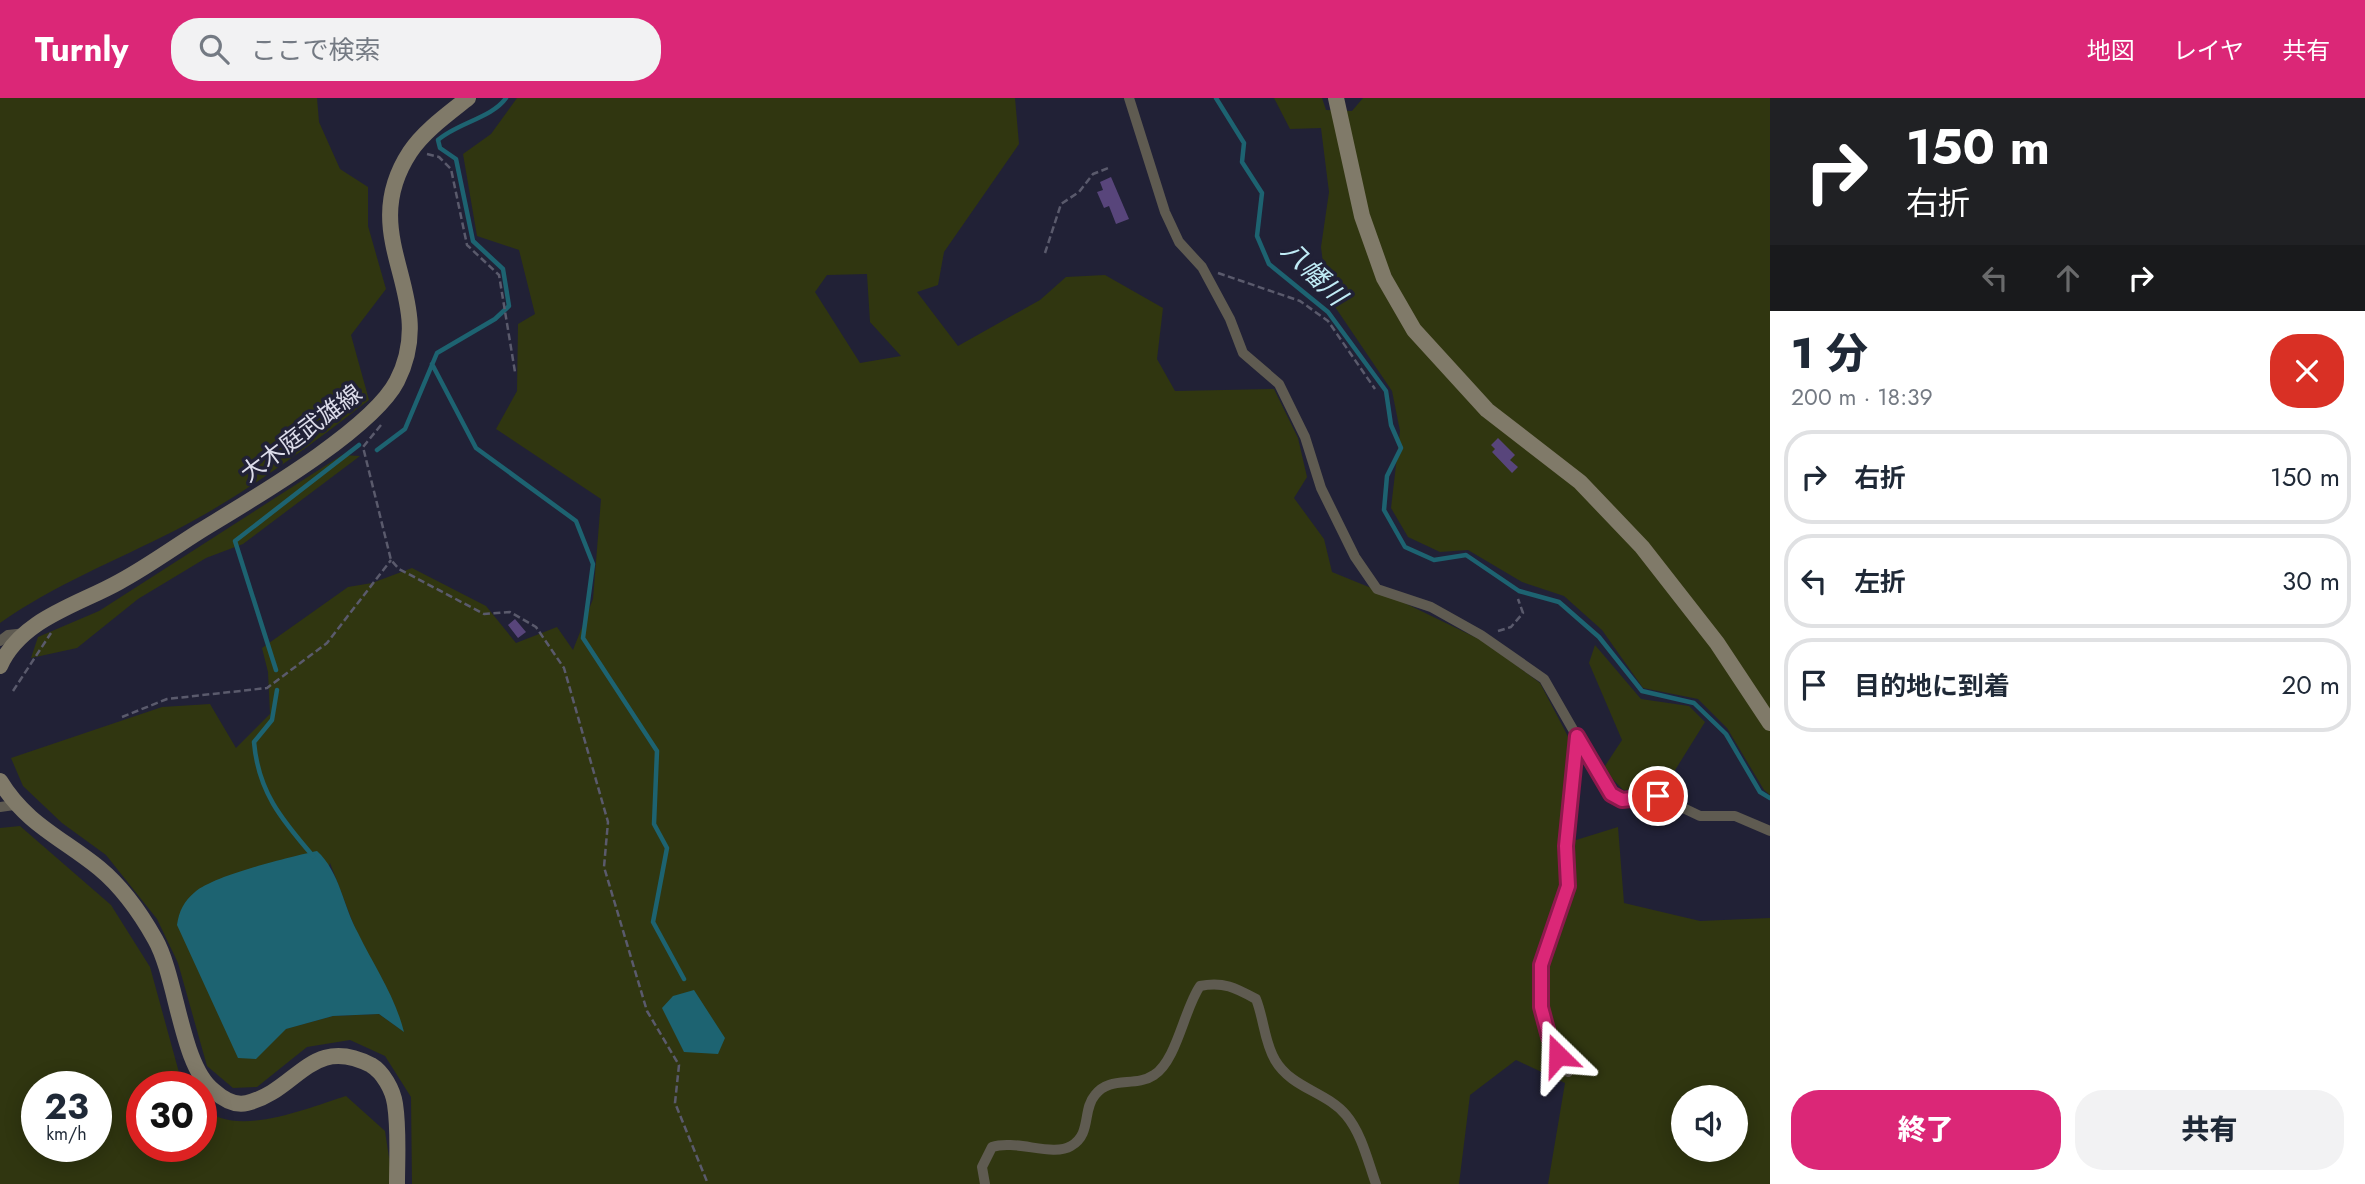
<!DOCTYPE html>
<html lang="ja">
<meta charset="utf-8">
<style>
body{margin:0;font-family:Jost,"Noto Sans JP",sans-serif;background:#f2f2f3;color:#1f2937;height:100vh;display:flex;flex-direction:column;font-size:26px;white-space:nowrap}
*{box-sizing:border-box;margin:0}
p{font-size:23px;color:#747a83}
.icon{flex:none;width:38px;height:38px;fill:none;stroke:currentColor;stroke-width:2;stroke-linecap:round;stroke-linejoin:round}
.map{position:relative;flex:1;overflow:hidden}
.side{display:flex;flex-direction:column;background:#fff;width:595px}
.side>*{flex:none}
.hud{background:#202124;color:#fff;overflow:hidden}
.fabs{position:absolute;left:1671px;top:987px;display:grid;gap:14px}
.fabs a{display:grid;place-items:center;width:77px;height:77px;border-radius:50%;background:#fff;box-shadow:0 4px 18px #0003;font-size:35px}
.speed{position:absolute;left:21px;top:973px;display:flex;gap:14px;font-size:35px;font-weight:700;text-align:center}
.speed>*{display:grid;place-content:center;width:91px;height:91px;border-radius:50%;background:#fff;box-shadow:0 4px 18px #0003;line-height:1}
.speed small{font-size:18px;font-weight:400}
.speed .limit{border:10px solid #d22;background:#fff;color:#111}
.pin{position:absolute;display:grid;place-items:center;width:60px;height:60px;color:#fff;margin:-30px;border:4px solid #fff;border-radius:50%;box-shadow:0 2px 7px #0007}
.me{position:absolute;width:77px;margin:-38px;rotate:338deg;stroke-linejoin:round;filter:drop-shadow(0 0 5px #0008)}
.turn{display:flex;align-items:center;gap:24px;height:147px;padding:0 21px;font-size:32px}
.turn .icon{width:91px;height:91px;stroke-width:2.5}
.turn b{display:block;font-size:49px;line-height:60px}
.lanes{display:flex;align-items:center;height:66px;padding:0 21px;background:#0003;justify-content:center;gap:35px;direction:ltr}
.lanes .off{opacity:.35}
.round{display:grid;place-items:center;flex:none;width:74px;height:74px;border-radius:28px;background:#f2f2f3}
.overview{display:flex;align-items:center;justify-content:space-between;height:119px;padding:0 21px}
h1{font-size:42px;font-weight:800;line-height:52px}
.cta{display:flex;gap:14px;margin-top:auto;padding:14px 21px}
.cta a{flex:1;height:80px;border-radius:28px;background:#db2777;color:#fff;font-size:28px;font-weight:800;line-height:80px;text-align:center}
.cta a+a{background:#f2f2f3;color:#1f2937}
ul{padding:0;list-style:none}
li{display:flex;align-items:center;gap:21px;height:94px;margin:0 14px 10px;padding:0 7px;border:4px solid #e0e1e3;border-radius:28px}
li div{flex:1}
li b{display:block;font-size:26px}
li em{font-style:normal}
header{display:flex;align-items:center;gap:42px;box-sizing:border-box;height:98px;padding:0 35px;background:#db2777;color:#fff}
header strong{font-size:33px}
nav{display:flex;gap:38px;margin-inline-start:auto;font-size:24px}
.search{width:490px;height:63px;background:#f2f2f3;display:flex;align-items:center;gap:18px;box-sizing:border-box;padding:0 24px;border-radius:28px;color:#747a83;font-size:26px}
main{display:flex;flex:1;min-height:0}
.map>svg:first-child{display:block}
.green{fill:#303610;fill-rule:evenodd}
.water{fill:#1d6371}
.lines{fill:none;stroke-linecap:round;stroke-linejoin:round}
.stream{stroke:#1d6371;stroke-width:4.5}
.building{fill:#58457b}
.path{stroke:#5a5a6c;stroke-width:2.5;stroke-dasharray:7 3.5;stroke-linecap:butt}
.street{stroke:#5f5b51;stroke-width:10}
.secondary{stroke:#807a69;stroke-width:16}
.route-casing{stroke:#8e194d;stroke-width:18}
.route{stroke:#db2777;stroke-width:12}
.labels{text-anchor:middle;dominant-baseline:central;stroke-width:7;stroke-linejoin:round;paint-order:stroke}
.street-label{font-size:24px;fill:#dcdcea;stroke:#212136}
.water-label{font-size:26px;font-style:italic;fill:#c0ecf6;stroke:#212136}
</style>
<header>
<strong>Turnly</strong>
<div class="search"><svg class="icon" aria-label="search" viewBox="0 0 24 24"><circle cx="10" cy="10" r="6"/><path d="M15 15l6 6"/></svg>ここで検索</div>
<nav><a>地図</a><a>レイヤ</a><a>共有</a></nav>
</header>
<main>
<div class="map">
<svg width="1770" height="1086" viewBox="0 0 1770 1086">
<rect width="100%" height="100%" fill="#212136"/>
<!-- green -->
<path class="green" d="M0,0H317L319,24L340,71L368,89V128L386,191L351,237L369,302C307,350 244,397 174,433C115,463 54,487 0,525Z
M517,0H1015L1019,46L944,154L938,187L917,194L958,248L1040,202L1066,179L1105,177L1163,210L1157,261L1175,293L1274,291L1298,340L1307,379L1294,400L1324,441L1332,474L1386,496L1485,544L1540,585L1573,648L1560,747L1618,729L1624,805L1700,823L1770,820V1086H1548L1565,985L1516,962L1470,997L1459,1086H412L411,999L385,958L350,942L307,949L257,989L233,990L207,968L178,865L157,821L106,757L62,725L23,688L11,660L162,609L210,606L236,650L270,616L268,574L262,550L348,489L372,485L412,470L486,508L516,545L557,529L573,552L593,501L601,401L496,331L517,293L518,226L535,216L519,152L477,138L463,56L491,36ZM867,176L870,224L901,258L860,265L815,194L827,177ZM330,765L356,833L403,933L379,916L333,918L285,931ZM1684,999H1736V1052H1684Z
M1274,0H1322L1326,12L1352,13L1363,0H1770V697L1764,692L1727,630L1698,601L1643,590L1602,532L1564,498L1522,484L1468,452L1440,454L1408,439L1391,410L1400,333L1392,293L1327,197L1321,149L1329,94L1321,30L1290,31Z
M342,357L360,358L243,446L206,460L138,501L77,550L31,560L38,539L99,513Z
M1595,547L1641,601L1689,608L1705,624L1664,690L1623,692L1603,671L1622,642L1589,565Z
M20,728L111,807L150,869L183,989H142V1048H201V1008C234,1042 307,1010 346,998L385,1033L393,1086H0V730ZM37,989H96V1048H37Z"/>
<!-- water -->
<path class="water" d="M317,753C340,774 343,808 358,835C374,868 395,898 404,934L379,916L333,918L286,931L256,961L238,960L177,827C179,813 184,803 195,794C215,777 290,759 317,753Z
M694,892L725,940L718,956L684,954L662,910L673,898Z"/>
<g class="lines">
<!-- stream -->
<path class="stream" d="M1216,0L1244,45L1242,64L1262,95L1257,138L1269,166L1328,214L1386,293L1391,327L1401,350L1387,378L1384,412L1405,449L1434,462L1466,457L1519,493L1559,504L1599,539L1642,593L1694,605L1726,636L1760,694L1770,700
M432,266L476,350L576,423L593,466L583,540L657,653L654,726L667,750L653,824L684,881
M377,352L405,331L437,255L495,221L509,208L503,171L473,143L456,61L440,50L438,42C457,25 492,20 506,0
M276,572L235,443L359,347
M277,592L272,622L254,644C258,693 281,721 313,758"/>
</g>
<!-- building -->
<path class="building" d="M1111,79L1129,121L1116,126L1109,108L1104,110L1097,94L1103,92L1100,84Z
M1498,340L1515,357L1510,362L1518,369L1512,375L1492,354L1495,351L1491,347Z
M515,521L526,534L518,540L508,527Z"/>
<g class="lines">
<!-- path -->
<path class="path" d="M427,56L439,59L451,71L467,147L499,177L515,274
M1045,155L1061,106L1079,94L1093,76L1111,69
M1218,175L1300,203L1328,223L1375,291
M381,327L363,349L391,462L399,471L484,516L510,514L536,529L564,570L608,724L604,769L647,913L679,967L675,1005L708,1086
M1498,533L1511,529L1523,515L1518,501
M13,593L51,535
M122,619L167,601L267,590L327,545L391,462"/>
<!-- street -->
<path class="street" d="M1129,0L1165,114L1179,144L1202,169L1230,221L1243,255L1279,286L1305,339L1321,390L1355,459L1377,491L1431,509L1481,537L1544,581L1610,696L1622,702L1658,698L1700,718H1735L1770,733
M0,543L8,537L26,535
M0,709L14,707
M1568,974L1549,939L1541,909V867L1568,788L1566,748L1577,638
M985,1086L982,1069L992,1049C1015,1041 1053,1059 1071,1048C1092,1036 1082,1012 1095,997C1110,977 1135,990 1154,977C1177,962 1184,911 1200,888C1223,883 1236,890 1256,901C1264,921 1264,943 1275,962C1291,990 1327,994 1346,1017C1362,1036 1368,1064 1376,1086"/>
<!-- secondary -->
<path class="secondary" d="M1336,0L1362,118L1384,180L1414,232L1487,312L1580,384L1642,449L1717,545L1770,625
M0,568C21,521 78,507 119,484C147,469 173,450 200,433C249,403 372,332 397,283C441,197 353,141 410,54C424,33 448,16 468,0
M0,683C26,726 62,740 99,770C122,789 141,816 155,841C177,879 181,969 214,993C223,1001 235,1008 247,1005C297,993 311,936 371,967C383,974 393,992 395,1006C399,1032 397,1060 397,1086"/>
</g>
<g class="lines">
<!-- route casing -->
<g class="route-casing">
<path id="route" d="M1558,957L1549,939L1541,909V867L1568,788L1566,748L1577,638L1611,696L1622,702L1658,698"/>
</g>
<!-- route -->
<use href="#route" class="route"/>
</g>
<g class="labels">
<!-- street labels -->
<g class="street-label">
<text transform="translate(301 335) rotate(-37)">大木庭武雄線</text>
</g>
<!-- water labels -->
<g class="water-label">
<text transform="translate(1314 175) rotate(45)">八幡川</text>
</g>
</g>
</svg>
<div class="fabs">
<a><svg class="icon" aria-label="sound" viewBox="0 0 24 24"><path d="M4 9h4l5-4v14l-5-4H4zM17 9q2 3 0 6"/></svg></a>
</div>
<div class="speed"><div>23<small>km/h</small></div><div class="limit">30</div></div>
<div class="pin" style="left:1658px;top:698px;background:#d93025"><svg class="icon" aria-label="arrive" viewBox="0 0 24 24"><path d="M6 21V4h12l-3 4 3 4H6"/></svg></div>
<svg class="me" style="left:1558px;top:957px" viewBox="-20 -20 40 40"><path d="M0-17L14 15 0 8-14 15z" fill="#db2777" stroke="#fff" stroke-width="4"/></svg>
</div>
<section class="side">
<div class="hud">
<div class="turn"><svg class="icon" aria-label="right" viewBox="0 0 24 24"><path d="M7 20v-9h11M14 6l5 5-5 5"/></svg><div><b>150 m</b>右折</div></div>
<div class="lanes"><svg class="icon off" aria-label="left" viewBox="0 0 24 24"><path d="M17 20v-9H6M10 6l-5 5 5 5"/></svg><svg class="icon off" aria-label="ahead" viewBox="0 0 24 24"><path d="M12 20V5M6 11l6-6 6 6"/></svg><svg class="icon" aria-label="right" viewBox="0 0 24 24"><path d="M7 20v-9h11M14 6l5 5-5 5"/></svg></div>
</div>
<div class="overview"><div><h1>1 分</h1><p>200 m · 18:39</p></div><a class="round" style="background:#d93025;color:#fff"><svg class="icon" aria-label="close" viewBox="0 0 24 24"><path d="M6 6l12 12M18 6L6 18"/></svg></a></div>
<ul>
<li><svg class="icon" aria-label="right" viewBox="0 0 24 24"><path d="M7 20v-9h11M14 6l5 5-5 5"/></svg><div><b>右折</b></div><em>150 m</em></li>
<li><svg class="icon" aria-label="left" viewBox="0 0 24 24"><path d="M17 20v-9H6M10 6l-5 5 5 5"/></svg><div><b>左折</b></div><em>30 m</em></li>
<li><svg class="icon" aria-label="arrive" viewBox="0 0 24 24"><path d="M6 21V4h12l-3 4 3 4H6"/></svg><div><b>目的地に到着</b></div><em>20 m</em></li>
</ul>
<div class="cta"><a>終了</a><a>共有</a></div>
</section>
</main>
